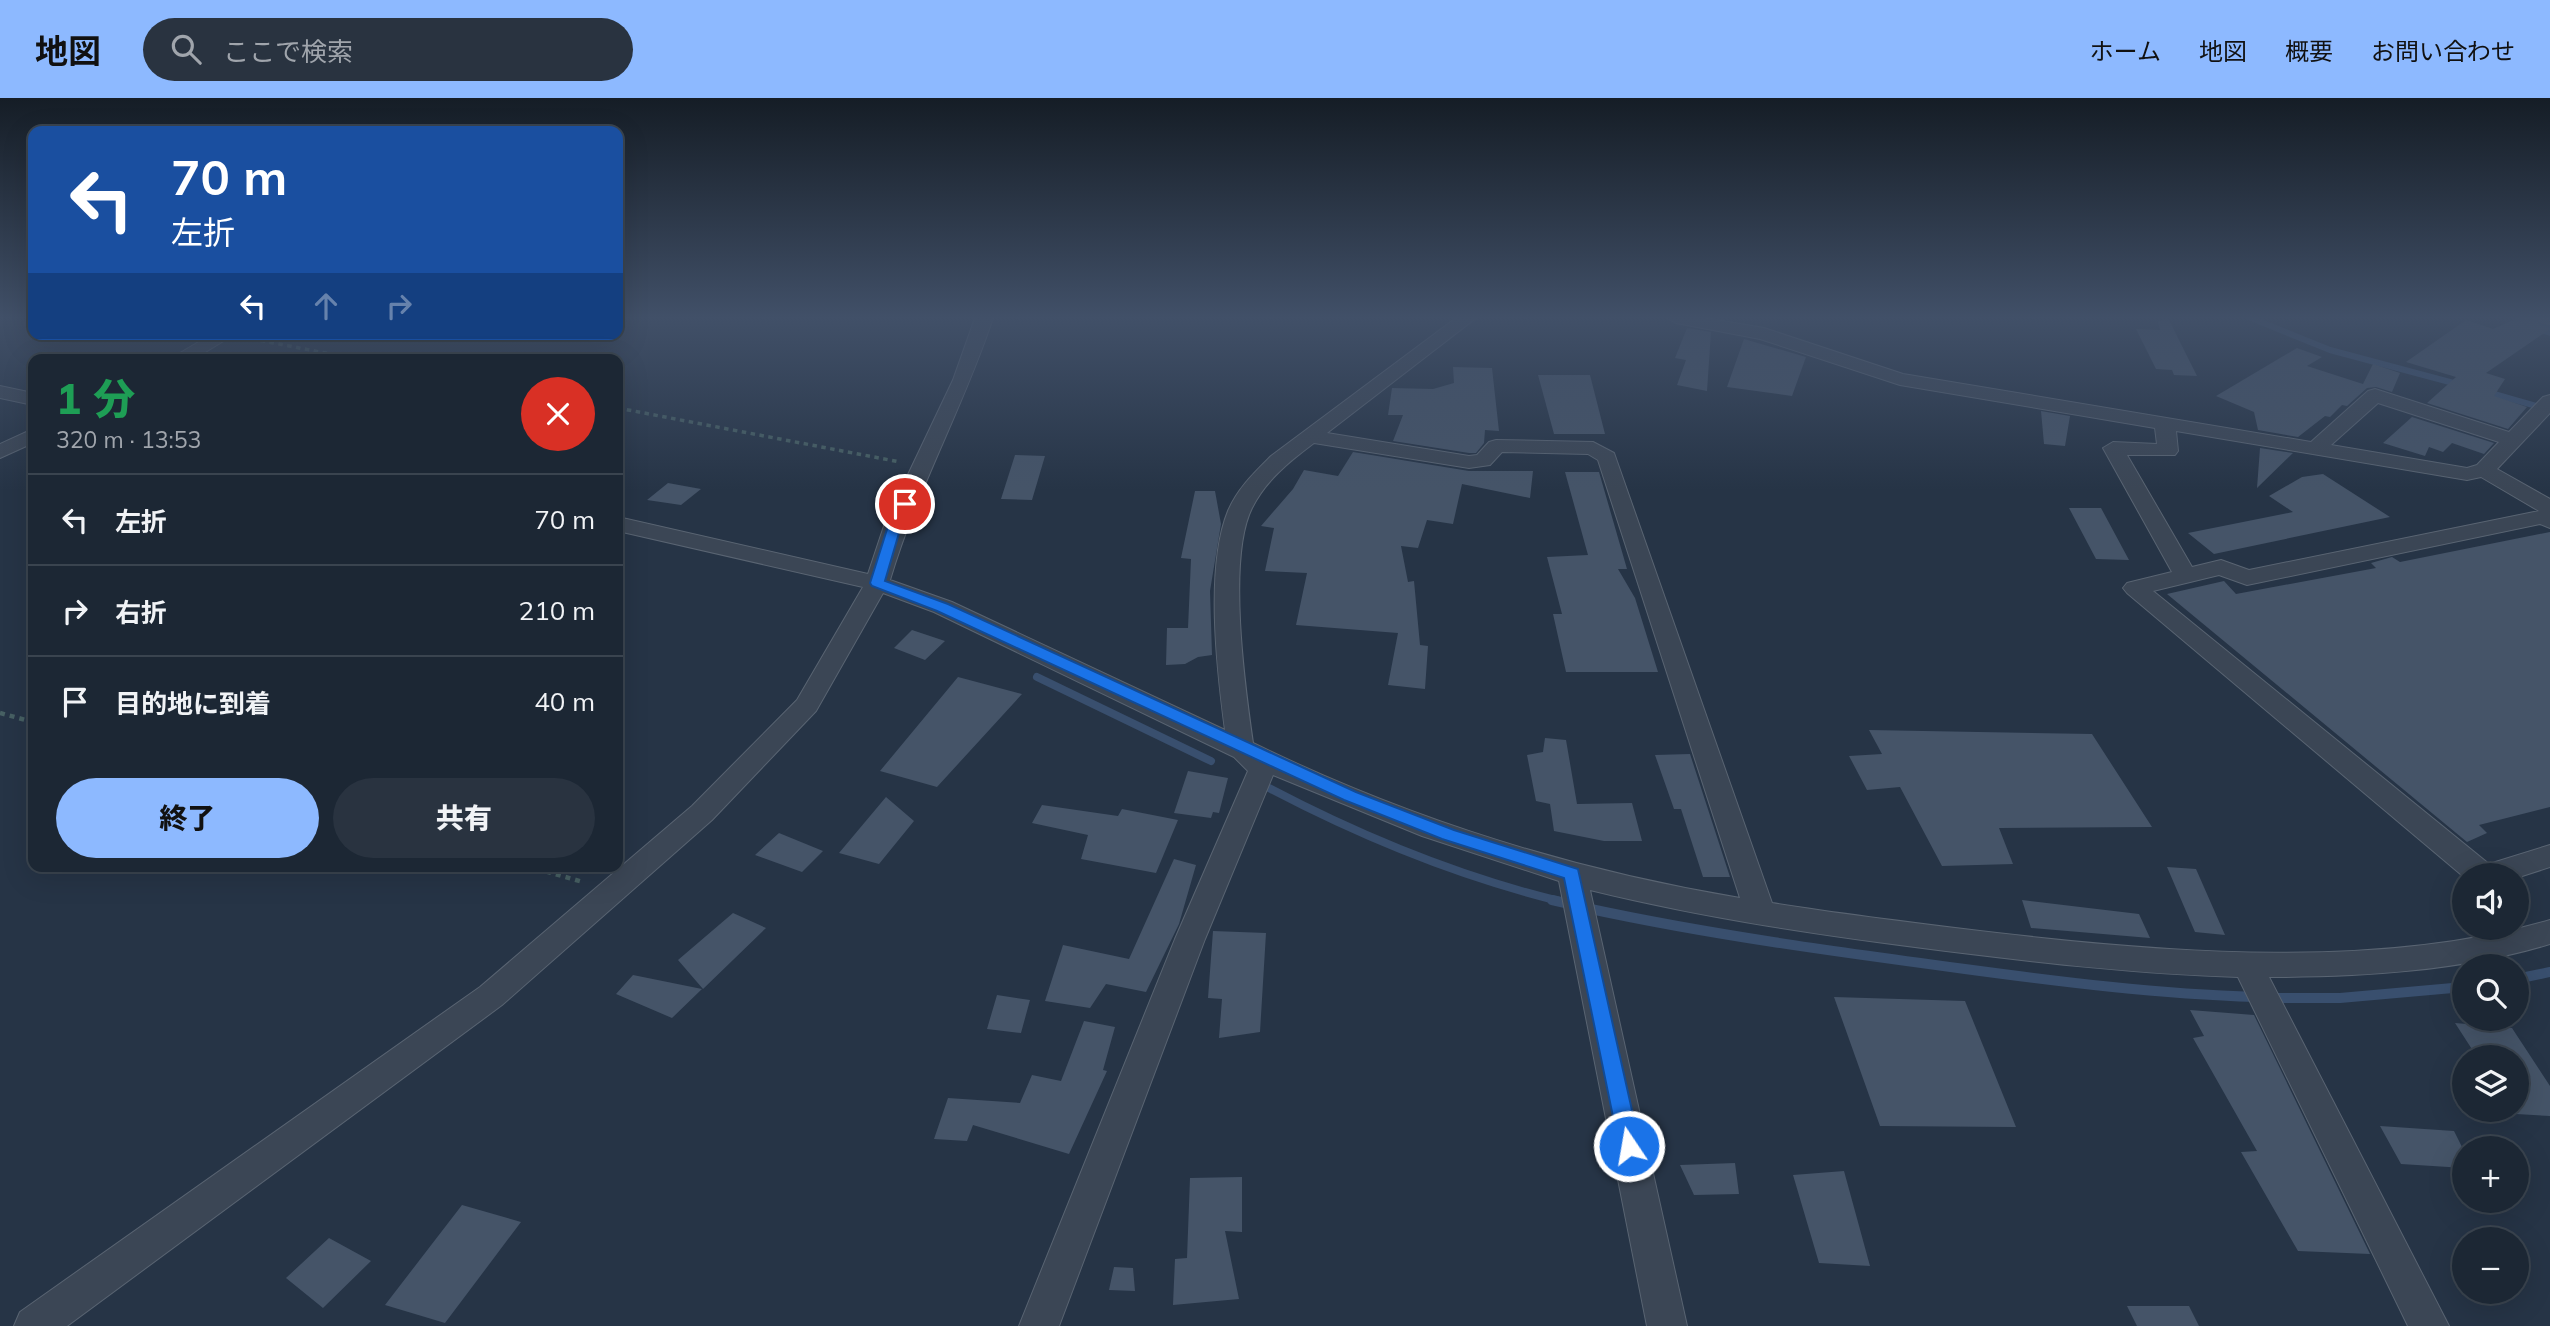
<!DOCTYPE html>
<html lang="ja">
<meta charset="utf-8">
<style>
body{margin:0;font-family:Mulish,"Noto Sans JP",sans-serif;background:#293340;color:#f1f3f6;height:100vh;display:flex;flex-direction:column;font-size:26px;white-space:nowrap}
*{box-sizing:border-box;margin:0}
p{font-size:23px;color:#a0a5ac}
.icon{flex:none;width:38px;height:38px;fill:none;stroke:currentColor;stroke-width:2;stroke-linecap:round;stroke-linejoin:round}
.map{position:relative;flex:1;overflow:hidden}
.details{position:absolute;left:28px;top:256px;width:595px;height:518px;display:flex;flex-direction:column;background:#1c2734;border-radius:14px;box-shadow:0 7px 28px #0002,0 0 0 2px #3a444f}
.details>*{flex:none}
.hud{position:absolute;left:28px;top:28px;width:595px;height:214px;border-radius:14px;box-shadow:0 7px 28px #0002,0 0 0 2px #3a444f;background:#1a4fa0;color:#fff;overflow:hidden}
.fabs{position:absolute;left:2452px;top:765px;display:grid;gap:14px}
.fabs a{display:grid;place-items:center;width:77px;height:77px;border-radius:50%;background:#1c2734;box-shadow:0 7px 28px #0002,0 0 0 2px #3a444f;font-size:35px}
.pin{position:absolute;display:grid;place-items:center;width:60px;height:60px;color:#fff;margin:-30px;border:4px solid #fff;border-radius:50%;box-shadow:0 2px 7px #0007}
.me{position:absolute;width:77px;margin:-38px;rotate:348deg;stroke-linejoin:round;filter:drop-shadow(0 0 5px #0008)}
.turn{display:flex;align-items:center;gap:24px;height:147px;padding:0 28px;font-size:32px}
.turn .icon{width:91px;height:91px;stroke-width:2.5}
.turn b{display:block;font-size:49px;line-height:60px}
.lanes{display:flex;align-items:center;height:66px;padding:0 28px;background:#0003;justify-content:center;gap:35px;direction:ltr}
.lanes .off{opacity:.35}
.round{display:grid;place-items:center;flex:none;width:74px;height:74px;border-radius:37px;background:#293340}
.head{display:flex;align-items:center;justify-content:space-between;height:119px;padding:0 28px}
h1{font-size:42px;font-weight:800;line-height:52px;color:#1e9e55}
.primary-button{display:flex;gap:14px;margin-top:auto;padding:14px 28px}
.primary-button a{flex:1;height:80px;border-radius:42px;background:#8db9ff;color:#111;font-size:28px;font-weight:800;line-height:80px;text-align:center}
.primary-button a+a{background:#293340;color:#f1f3f6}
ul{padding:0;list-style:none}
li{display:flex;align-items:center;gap:21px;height:91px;padding:0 28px;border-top:2px solid #3a444f}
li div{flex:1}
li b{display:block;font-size:26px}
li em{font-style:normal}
header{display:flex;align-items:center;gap:42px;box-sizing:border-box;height:98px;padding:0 35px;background:#8db9ff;color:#111}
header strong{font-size:33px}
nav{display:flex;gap:38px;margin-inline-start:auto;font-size:24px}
.search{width:490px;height:63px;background:#293340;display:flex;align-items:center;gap:18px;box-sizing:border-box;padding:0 24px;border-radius:38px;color:#a0a5ac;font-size:26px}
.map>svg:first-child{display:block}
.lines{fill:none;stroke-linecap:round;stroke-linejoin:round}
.stream-far2{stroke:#394f6e;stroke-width:6}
.stream-far1{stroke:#394f6e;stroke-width:8}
.stream{stroke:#394f6e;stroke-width:10}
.river{fill:#394f6e;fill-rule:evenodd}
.building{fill:#455468}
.minor-casing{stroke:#596472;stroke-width:2}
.major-casing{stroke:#444f5e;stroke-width:2}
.path-far1{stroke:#476063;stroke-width:3.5;stroke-dasharray:4.5 4.5;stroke-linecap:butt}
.path{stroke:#476063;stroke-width:4.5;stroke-dasharray:5 5;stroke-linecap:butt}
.minor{fill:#3b4655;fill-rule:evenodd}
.major{fill:#596575;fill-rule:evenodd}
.route{fill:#1a73e8;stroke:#114b97;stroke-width:2}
</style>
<header>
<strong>地図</strong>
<div class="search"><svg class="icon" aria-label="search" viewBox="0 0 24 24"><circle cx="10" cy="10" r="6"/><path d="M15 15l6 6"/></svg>ここで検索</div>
<nav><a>ホーム</a><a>地図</a><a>概要</a><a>お問い合わせ</a></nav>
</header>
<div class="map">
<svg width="2550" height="1228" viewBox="0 0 2550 1228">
<rect width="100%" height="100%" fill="#263446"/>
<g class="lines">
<!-- stream-far2 -->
<path class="stream-far2" d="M2251,220L2330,252L2461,287
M2487,294L2550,312"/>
<!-- stream-far1 -->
<path class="stream-far1" d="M1037,579L1211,663
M1267,689C1360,738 1457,778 1559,803"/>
<!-- stream -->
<path class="stream" d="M1552,802L1574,807
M1586,810C1711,837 1838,854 1965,871C2062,884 2158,896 2256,899
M2516,881L2550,874
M2269,900H2340L2464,889"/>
<!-- river -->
<path class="river" d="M2514,220H2550V238L2519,227Z"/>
</g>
<!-- building -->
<path class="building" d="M2168,220L2197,278L2174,277L2172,272L2156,271L2136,231L2160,232L2158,224Z
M2518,220H2535L2539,226L2550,231L2486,275L2505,281L2494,298L2527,309L2508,331L2427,305L2456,279L2406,264L2466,222L2493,231Z
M1687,230L1711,234L1707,293L1677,287L1686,262L1675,260Z
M1744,241L1806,259L1792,298L1727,289Z
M2297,250L2322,259L2307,268L2363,286L2373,266L2400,275L2392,294L2376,289L2367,290L2347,308L2342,307L2330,319L2325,318L2298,339L2258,332L2254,314L2216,298Z
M1453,269L1492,270L1499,333L1485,332L1484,345L1476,355H1469L1393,343L1403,317H1388L1392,290L1433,291L1454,285Z
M1538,277H1590L1605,336H1554Z
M2041,313L2070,318L2065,348L2044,346Z
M2412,319L2494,345L2484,356L2452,345L2443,354L2429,349L2425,358L2383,345Z
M2260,350L2293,355L2257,390Z
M1353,354L1469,373H1533L1530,400L1462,386L1453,426L1427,422L1418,450L1401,448L1408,484L1414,483L1420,547L1428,548L1425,591L1388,587L1398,535L1296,527L1307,475L1265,473L1274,430L1261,428L1293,391L1304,372L1338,378Z
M1015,357L1045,358L1032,402L1001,401Z
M1565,374H1599L1627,471H1618L1635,500L1658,574H1566L1553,516H1562L1547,459L1588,457Z
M2323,376L2390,419L2214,456L2188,435L2293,414L2269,398L2302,379Z
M668,385L701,391L681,407L647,402Z
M1195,393H1215L1221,426L1210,493L1212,557L1198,559L1185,566L1166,567L1167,530H1188L1191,461L1181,460Z
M2069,410H2101L2129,462L2096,461Z
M2550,434V709L2479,727L2487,735L2467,744L2167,496L2224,483L2236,496L2376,470L2371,465L2392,459L2400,464Z
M912,532L945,543L925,562L894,550Z
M958,579L1022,596L937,689L880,673Z
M1869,632L2092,636L2152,729L1999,730L2013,766L1942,768L1900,689L1867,692L1849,658L1882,656Z
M1545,640L1566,642L1577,706L1632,705L1642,743H1604L1554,733L1550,706L1536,703L1527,657L1543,654Z
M1690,656L1730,779H1703L1681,711H1674L1655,657Z
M1188,673L1228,680L1219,715L1213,714L1211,720L1174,715Z
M886,699L914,723L879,766L839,755Z
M1042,707L1118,718L1122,711L1178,722L1156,775L1081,761L1088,737L1032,725Z
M779,735L823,753L802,774L755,757Z
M1174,761L1196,767L1179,826L1146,894L1106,886L1090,910L1045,903L1063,847L1129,861Z
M2167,769L2196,771L2225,837L2195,834Z
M2022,802L2139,816L2150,840L2031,830Z
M733,815L766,830L703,891L678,862Z
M1213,833L1266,835L1260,934L1219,940L1222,901L1208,900Z
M633,877L702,891L672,920L616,896Z
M997,897L1030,902L1021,935L987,931Z
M1834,899L1965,903L2016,1029L1880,1028Z
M2190,912L2254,917L2370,1156L2298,1153L2241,1054L2257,1053L2193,940L2204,938Z
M1084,923L1115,929L1103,972L1107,973L1069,1056L973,1027L967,1043L934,1041L948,1000L1020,1005L1032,977L1061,983Z
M2455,925L2512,930L2550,988V1018L2516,1016V959H2477Z
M2380,1028L2454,1033L2464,1053V1070L2401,1066Z
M1735,1065L1739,1096L1694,1097L1680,1067Z
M1844,1073L1870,1168L1819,1165L1793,1077Z
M1242,1079V1134L1225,1133L1239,1201L1173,1207L1175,1161L1187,1160L1190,1080Z
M462,1107L521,1124L445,1225L385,1207Z
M329,1140L371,1163L323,1210L286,1180Z
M1114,1169L1133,1170L1135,1193L1109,1192Z
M2127,1208H2189L2199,1228H2137Z"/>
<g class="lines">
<!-- minor casing -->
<g class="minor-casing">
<path id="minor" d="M975,220H993C963,310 917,391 890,482L952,504L1225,632C1217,572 1205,469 1228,413C1237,391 1255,374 1271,358L1456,220H1476L1327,335L1469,358L1477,357L1489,344L1496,342L1593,344L1614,355L1772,805C1847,817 1922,826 1997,835C2171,855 2380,872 2550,822V846C2461,873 2362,879 2269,879L2449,1228H2408L2238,879C2140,876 2043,865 1946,853C1826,838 1708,821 1590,792L1687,1228H1647L1559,783L1422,738L1273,677L1205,841L1059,1228H1019L1175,841L1248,673L1234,659L934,514L883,495L816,613L712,722L502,907L67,1228H14L20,1214L480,889L692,708L797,602L863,489L618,433V419L868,476L885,425L953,282ZM1314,345L1469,370L1490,367L1502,354L1588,356L1598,362L1740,800C1571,772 1407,720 1253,645C1245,589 1227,460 1252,410C1266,382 1290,363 1314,345Z
M1667,220H1705L1764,230L1903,276L2311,344L2368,293L2375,291L2509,334L2543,299L2550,297V315L2497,371L2550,401V430L2540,426L2247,487L2219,477L2153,493L2489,766L2550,747V769L2516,780V777L2464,779L2127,495L2123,490L2127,485L2172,474L2103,350L2113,344L2157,346L2155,330L1900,287L1760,241L1676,225ZM2378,305L2499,344L2477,367L2467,370L2331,347ZM2176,333L2467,382L2481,379L2539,413L2249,472L2221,462L2192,469L2127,357H2175L2178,353Z
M212,236H235L194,261H170Z
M0,288L33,295V307L0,300Z
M33,331V345L0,360V346Z"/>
</g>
<!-- major casing -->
<g class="major-casing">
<path id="major" d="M2538,220H2550V227L2541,225Z"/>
</g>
<!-- path-far1 -->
<path class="path-far1" d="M243,239L356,261
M618,310L900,364"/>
<!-- path -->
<path class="path" d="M0,615L33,624
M527,768L583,784"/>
<!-- minor -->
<use href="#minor" class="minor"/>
<!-- major -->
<use href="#major" class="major"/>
</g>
<!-- sky -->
<linearGradient id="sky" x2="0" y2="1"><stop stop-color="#151d26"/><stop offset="0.56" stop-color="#415068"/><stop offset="1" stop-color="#415068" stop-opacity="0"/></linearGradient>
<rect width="2550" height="392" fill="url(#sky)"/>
<!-- route -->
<path class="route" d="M905,402L912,406L902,425L885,483L948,506L1356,694L1454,732L1578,771L1640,1048L1637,1055L1629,1058L1622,1055L1619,1048L1564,780L1442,741L1344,702L937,513L872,488L870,485L889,425L901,403Z"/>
</svg>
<div class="fabs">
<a><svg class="icon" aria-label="sound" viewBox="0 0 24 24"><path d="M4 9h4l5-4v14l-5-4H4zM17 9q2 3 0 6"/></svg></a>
<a><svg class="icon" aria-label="search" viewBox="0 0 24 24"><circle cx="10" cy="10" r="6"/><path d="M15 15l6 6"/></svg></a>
<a><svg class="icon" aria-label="layers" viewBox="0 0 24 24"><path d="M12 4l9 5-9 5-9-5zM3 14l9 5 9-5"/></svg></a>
<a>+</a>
<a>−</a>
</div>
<div class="pin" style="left:905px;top:406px;background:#d93025"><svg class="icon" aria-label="arrive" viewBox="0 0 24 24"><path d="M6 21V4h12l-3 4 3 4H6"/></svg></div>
<svg class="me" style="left:1629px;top:1048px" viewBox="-20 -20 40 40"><circle r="17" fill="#1a73e8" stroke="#fff" stroke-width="3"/><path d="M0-11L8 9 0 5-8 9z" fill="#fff"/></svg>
<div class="hud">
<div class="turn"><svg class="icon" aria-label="left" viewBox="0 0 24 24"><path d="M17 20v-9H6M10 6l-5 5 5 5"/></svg><div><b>70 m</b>左折</div></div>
<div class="lanes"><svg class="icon" aria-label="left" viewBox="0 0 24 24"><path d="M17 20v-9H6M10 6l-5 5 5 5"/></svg><svg class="icon off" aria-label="ahead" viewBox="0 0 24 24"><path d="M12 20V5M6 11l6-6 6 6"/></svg><svg class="icon off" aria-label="right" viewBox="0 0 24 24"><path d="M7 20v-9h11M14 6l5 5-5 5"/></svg></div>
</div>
<section class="details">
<div class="head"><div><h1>1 分</h1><p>320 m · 13:53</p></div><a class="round" style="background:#d93025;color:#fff"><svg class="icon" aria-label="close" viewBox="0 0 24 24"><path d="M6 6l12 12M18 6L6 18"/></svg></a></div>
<ul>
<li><svg class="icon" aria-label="left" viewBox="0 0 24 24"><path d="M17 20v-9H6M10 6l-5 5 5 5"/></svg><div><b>左折</b></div><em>70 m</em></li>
<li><svg class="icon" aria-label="right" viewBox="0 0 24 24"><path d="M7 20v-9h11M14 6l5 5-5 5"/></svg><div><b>右折</b></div><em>210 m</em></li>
<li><svg class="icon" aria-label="arrive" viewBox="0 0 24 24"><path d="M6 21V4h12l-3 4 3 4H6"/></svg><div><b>目的地に到着</b></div><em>40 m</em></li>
</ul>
<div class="primary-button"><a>終了</a><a>共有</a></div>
</section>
</div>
